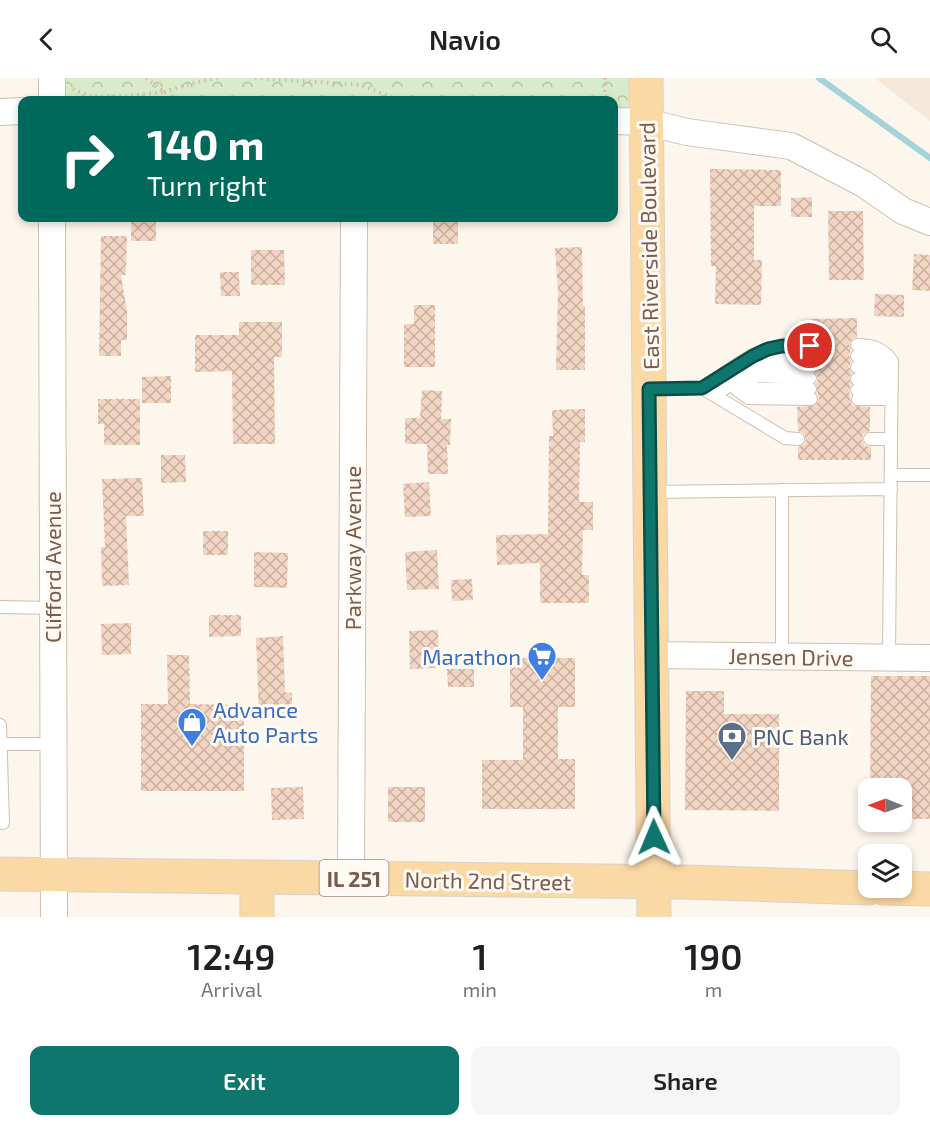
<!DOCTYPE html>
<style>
body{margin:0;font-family:"Exo 2",sans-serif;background:#f6f6f6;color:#202124;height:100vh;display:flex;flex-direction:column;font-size:22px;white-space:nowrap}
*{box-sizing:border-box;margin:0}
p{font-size:20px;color:#757577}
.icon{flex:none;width:33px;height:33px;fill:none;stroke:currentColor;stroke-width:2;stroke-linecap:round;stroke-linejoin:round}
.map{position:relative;height:839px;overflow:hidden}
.side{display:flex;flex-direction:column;background:#fff;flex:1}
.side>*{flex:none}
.top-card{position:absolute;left:18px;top:18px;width:600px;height:126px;border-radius:12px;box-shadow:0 3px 9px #0003;background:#00695c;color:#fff;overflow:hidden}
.needle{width:39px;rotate:271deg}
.buttons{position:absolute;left:858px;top:700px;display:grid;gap:12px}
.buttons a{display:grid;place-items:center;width:54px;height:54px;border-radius:12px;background:#fff;box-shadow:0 3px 9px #0003;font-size:30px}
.pin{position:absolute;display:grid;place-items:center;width:51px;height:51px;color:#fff;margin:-26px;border:3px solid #fff;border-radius:50%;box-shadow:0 2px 6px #0007}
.me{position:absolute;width:66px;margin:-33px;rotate:359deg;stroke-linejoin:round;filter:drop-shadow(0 0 4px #0008)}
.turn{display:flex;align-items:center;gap:21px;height:126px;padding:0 30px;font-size:27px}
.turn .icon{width:78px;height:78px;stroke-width:2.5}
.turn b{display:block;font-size:42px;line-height:51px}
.eta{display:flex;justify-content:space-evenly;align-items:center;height:102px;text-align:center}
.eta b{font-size:36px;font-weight:600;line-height:42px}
.button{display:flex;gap:12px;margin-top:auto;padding:12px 30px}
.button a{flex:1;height:69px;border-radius:12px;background:#0f766e;color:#fff;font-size:24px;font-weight:600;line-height:69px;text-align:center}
.button a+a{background:#f6f6f6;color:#202124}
header{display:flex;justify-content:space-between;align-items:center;height:78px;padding:0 30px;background:#fff;font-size:27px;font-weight:600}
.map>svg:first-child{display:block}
.residential{fill:#f5e8da}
.park{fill:url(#park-crowns)}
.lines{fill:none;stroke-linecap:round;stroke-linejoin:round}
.stream{stroke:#a5d3da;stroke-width:6}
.building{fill:url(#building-cross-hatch)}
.service-casing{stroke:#d1beb0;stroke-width:14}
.minor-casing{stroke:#d1beb0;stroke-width:28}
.primary-casing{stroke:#dad1cd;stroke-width:35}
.path{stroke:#d9b8a5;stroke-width:4;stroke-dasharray:1.5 4.5;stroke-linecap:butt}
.service{stroke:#fff;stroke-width:12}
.minor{stroke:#fff;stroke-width:26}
.primary{stroke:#fbd9a5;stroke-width:33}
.route-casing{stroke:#0a4d48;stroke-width:15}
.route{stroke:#0f766e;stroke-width:10}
.labels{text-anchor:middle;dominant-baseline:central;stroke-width:6;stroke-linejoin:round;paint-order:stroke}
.shield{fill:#fffaf3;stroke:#a28b7f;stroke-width:1.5}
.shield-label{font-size:21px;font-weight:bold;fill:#7a5c4d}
.street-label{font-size:22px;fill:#7a5c4d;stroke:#fffaf3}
.shop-label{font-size:22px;fill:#366cbe;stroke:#fffaf3;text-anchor:end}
.service-label{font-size:22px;fill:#4e5e75;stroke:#fffaf3;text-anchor:start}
</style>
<header><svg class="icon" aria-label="back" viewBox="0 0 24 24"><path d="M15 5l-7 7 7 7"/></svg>Navio<svg class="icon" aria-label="search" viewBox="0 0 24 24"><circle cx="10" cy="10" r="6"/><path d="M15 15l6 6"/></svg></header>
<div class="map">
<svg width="930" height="839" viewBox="0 0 930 839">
<defs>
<pattern id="park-crowns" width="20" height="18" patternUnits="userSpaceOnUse" patternTransform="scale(1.5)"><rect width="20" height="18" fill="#d8ecc9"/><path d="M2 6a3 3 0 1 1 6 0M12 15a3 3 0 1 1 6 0" fill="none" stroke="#b4c2a5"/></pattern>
<pattern id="building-cross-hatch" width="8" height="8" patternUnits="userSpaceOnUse" patternTransform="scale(1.5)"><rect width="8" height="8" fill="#f3d5c3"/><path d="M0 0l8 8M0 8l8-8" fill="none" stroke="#cab0a1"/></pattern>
</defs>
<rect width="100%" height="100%" fill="#fdf6ec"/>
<!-- residential -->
<path class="residential" d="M875,0H930V43Z"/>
<!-- park -->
<path class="park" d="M52,0H646V44L614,43V22H52Z"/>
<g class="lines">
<!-- stream -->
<path class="stream" d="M819,0L930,80"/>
</g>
<!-- building -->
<path class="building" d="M710,91L781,92V128H754V182H762L761,227L715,226L716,188H711Z
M812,119V139H791V120Z
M828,133H863L864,202H829Z
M156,140V163H131V141Z
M433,142H458V166H433Z
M101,158H127L126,197H121L127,234V262H121V278H99Z
M582,169L583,228H585V292H556L558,213L555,170Z
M251,172H284L285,207H251Z
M914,176L930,177V213L912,212Z
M220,194H239L240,218H221Z
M875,216L904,217V239L874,238Z
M414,227H435V289H404V246H414Z
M857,240V259L853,260L849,266L851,272L849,277L851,283L849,289L852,295L849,300L851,306L849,313L851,325L853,328L870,329V353L863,356L862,362L865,368L871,369V382H798V369L804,366L806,361L803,355L798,353L797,329L814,328L819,322L816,306L818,301L816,295L819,290L816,283L818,268L815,261L810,260V241Z
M239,244H282V279H274L275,366H233L232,293L195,294V257H239Z
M171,298V325H142V299Z
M422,312L442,313L441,341H451L450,367H447L448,396H428L427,366H405V340H420Z
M98,321H140V367H104V346H98Z
M585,331V364H580L579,424H593V452H583L582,497H589V525H540V485L497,487L496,457L548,456L549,358H553L552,332Z
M161,377H185L186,404L161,405Z
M142,400L144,438H126L129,507L102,508L101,469H105L102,401Z
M429,404L431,438L405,439L403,406Z
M203,453H228V477H203Z
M437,472L439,511L407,512L405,474Z
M254,474L288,475L287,510L254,509Z
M472,501L473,522L452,523L451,502Z
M209,537H241V558L209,559Z
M131,545V576L102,577L101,546Z
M438,552L439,590L410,591L409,553Z
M283,558L285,614L292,615V640H259L256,560Z
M167,577H189L190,626L244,627V713H141V626H168Z
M510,580H575V629H558V681H575V731H482V682H523V629H510Z
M447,591H474V609H448Z
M871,598H930V741H902V711H870Z
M686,613H724V636H779V733L685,732Z
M303,709L304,741L272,742L271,710Z
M388,709H425V744H388Z"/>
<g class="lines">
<!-- service casing -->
<g class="service-casing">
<path id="service" d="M857,267C872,267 883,270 892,283L891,361
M857,278H867L892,283
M760,280L767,278H810
M857,289L892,292
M857,301L892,303
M747,304L757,298L810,300
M702,310C726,295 752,272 781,268C791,267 801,268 810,268
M714,310L724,311L759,289H811
M650,311L702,310L785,360L798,361
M736,311L748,320L811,321
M738,311H810
M857,312H892
M858,321H891
M870,361H891L889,579
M891,397H930
M652,414L891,411
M0,529L53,530
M782,578V412
M0,647L3,745H0
M0,666H53"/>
</g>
<!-- minor casing -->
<g class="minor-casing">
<path id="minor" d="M52,0V22
M0,34L22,33
M614,43L646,44L687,54L791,68L864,106L903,133L930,144
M52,140L54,839
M652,577L930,580
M351,800L354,140"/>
</g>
<!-- primary casing -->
<g class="primary-casing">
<path id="primary" d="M646,0L654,839
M0,796L686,804L868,810
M883,810L930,811
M257,839V799"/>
</g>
<!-- path -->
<path class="path" d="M255,0L361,7L396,21L604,22
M605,0V18L610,20
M73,11L92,19L129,18L164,14L146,0
M164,14L201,3L220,0"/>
<!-- service -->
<use href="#service" class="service"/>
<!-- minor -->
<use href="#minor" class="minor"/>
<!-- primary -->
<use href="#primary" class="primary"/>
</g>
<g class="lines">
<!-- route casing -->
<g class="route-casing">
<path id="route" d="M654,759L649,311L702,310L753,278L768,271L782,268H810"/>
</g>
<!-- route -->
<use href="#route" class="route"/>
</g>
<!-- icons -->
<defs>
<g id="supermarket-pin" transform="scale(1.5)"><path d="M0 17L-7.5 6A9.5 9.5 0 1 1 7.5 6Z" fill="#3f7fe0" stroke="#fffaf3"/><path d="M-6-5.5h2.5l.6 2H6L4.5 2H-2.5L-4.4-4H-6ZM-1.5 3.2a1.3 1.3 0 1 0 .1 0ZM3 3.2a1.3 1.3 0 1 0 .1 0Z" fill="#fff"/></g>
<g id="shop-pin" transform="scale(1.5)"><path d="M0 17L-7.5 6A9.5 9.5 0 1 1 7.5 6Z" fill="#3f7fe0" stroke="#fffaf3"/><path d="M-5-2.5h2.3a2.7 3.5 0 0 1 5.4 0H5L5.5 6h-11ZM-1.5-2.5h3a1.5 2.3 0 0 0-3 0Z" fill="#fff"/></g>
<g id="bank-pin" transform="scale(1.5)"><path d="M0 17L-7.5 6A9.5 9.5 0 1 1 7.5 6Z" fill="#5c6f8a" stroke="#fffaf3"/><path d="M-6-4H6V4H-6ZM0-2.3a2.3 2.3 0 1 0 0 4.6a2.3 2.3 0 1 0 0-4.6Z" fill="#fff"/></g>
</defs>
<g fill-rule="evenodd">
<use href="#supermarket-pin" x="542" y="578"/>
<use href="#shop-pin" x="192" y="644"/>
<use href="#bank-pin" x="732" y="658"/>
</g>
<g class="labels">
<!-- shield labels -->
<rect class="shield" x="319.5" y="782" width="69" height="36" rx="4.5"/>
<g class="shield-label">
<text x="354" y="800">IL 251</text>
</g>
<!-- street labels -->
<g class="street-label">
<text transform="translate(648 168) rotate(-91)">East Riverside Boulevard</text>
<text transform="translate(352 470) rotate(-90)">Parkway Avenue</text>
<text transform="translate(52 489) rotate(-90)">Clifford Avenue</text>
<text transform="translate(791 578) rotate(1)">Jensen Drive</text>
<text transform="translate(488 802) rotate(1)">North 2nd Street</text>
</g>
<!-- shop labels -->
<g class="shop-label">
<text x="521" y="578">Marathon</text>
<text x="213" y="631" text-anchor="start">Advance<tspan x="213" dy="25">Auto Parts</tspan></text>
</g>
<!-- service labels -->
<g class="service-label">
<text x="753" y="658">PNC Bank</text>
</g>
</g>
</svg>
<div class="buttons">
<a><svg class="needle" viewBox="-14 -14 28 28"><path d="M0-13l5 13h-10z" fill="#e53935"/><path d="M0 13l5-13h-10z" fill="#757577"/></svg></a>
<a><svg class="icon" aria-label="layers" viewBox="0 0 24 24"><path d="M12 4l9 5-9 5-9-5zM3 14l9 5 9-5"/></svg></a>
</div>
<div class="pin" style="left:810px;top:268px;background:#d93025"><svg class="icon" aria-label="arrive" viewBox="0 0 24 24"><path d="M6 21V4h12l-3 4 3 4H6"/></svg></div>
<svg class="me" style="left:654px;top:759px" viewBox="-20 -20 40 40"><path d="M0-17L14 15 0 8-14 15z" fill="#0f766e" stroke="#fff" stroke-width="4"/></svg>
<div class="top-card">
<div class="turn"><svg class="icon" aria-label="right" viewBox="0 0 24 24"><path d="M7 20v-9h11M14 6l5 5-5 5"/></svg><div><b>140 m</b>Turn right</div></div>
</div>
</div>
<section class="side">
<div class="eta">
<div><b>12:49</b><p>Arrival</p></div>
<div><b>1</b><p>min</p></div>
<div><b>190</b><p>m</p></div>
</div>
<div class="button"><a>Exit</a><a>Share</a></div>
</section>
